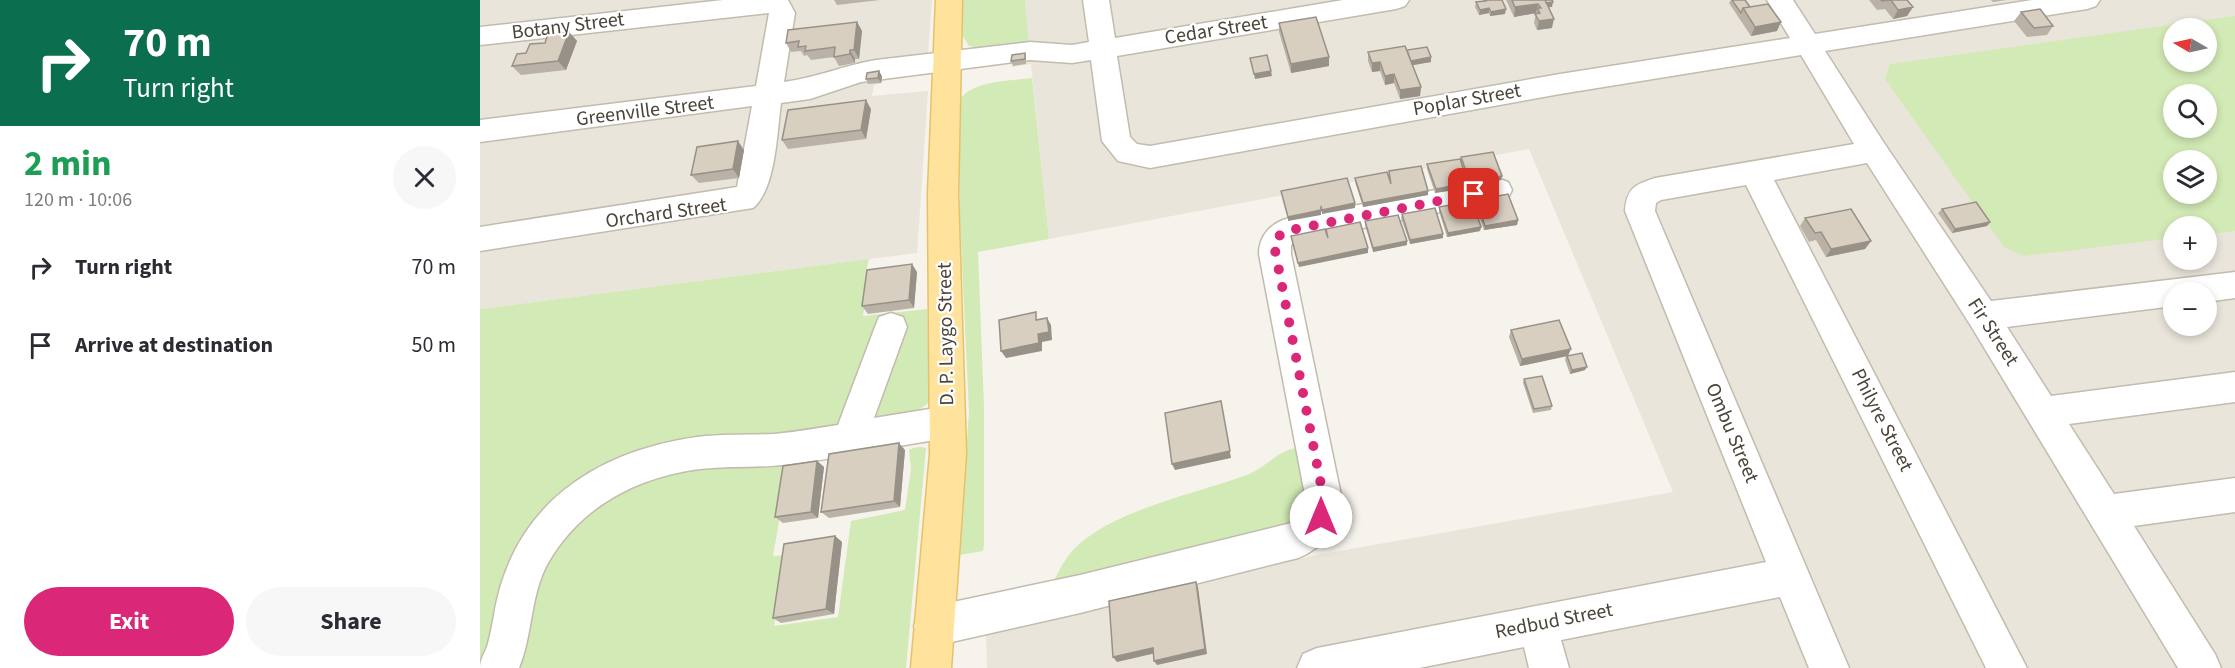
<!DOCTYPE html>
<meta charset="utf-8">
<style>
body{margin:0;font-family:"Source Sans 3",sans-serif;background:#f7f7f7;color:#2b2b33;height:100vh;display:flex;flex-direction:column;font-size:22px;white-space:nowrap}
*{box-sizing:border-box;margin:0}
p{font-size:20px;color:#7c7c81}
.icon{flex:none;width:33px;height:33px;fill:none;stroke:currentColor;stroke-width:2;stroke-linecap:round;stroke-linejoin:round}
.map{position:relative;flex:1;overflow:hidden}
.sheet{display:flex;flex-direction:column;background:#fff;width:480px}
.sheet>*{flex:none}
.banner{background:#0b6e4f;color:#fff;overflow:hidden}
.needle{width:39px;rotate:279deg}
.controls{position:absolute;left:1683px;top:18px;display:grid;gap:12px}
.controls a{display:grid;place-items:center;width:54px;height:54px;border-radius:50%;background:#fff;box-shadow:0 3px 9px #0003;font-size:30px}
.pin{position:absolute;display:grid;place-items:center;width:51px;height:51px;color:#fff;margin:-26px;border-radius:12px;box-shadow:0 3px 9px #0006}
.me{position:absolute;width:66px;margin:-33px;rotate:0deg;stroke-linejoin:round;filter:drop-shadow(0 0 4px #0008)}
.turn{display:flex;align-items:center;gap:21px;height:126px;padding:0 24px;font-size:27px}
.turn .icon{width:78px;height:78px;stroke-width:2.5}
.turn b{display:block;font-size:42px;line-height:51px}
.round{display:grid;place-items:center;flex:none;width:63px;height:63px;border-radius:32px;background:#f7f7f7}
.headline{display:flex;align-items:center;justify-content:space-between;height:102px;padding:0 24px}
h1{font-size:36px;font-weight:700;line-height:45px;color:#1e9e55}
.button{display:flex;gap:12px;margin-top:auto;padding:12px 24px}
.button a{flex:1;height:69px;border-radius:36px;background:#db2777;color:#fff;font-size:24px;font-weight:700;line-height:69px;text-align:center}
.button a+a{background:#f7f7f7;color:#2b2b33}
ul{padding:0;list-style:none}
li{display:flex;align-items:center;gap:18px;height:78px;padding:0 24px}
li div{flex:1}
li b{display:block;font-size:22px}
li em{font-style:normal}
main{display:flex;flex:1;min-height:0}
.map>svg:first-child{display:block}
.residential{fill:#eae5da;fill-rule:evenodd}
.green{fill:#d2eab5;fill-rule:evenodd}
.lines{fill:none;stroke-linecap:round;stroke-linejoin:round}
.minor-casing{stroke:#c2bbae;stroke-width:3}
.major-casing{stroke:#e6c16a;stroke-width:3}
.minor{fill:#fff;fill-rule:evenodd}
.major{fill:#ffe39c;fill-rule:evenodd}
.wall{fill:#bab2a6}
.shaded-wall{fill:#979187}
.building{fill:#d8cfc1;stroke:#979187;stroke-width:1.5}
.route{stroke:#db2777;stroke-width:10;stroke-dasharray:0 18}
.labels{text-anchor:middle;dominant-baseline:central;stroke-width:4.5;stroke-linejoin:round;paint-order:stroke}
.street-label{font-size:20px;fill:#4b4439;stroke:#fff}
</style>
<main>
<section class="sheet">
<div class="banner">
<div class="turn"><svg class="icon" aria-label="right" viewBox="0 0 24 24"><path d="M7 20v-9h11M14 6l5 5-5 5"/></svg><div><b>70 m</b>Turn right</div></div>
</div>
<div class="headline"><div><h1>2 min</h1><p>120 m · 10:06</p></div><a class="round"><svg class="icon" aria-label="close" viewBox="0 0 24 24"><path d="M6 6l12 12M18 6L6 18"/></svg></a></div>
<ul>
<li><svg class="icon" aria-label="right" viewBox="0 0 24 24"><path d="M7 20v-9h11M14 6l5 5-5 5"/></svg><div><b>Turn right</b></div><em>70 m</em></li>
<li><svg class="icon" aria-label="arrive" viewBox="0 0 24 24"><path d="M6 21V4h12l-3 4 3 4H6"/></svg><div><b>Arrive at destination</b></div><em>50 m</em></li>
</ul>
<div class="button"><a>Exit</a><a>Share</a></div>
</section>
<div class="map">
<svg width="1755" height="668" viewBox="0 0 1755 668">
<rect width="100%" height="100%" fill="#f6f3ec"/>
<!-- residential -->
<path class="residential" d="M0,0H452L448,54L403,75L402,83L394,85L392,96L448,91L437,253L0,309Z
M545,0H1755V668H507L506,633L719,580L837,555L1193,492L1049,149L569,239L551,64L532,67V59L550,56ZM1694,28H1726V62H1694ZM1694,94H1726V128H1694ZM1694,160H1726V194H1694ZM1694,226H1726V260H1694ZM1694,292H1726V326H1694Z"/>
<!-- green -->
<path class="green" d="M483,0H545L549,43L499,48L489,46L482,35Z
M1755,16V231L1727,234L1726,226H1694L1693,238L1544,256L1524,247L1405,79L1410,64ZM1694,28H1726V62H1694ZM1694,94H1726V128H1694ZM1694,160H1726V194H1694Z
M552,78L569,239L498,252L504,407V545L503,551L479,555L489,412L480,220L478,103C488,80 531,81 552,78Z
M389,259L386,272L390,275L383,316L447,309L450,401C429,425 348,430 314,436L293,556L306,555L294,626L358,617L371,521L425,510L431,469L429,450C435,447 440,446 446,448L426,668H0V309Z
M816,448L832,496L818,523L582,589L574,581C579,570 585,559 593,550C630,511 714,494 764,476C783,470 797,451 816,448Z"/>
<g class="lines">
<!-- minor casing -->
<g class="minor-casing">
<path id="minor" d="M243,0H308L315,13L304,82C336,78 365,65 396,60L550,42L592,45L609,42L603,0H629L635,38L863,0H929L925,6L916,9L637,56L650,137L657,144L670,146L1080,74L1310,38L1287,0H1313L1335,34L1552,0H1620L1616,6L1607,9L1345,51L1404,143L1511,301L1755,272V298L1726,302V292H1694V306L1527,327L1571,396L1755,372V402L1589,424L1634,494L1755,478V512L1654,526L1735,654L1741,668H1698L1491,326L1387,163L1294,180L1547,668H1506L1266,185L1181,200L1176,203L1175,211L1369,668H1329L1300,597L1081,640L1089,668H1049L1044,647L939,668H817L823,654L837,648L1286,562L1145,211C1147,188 1154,185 1175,178L1374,144L1321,55L1080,94L670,168L638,161L622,141L611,60L592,63L550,60L396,80L381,82L330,99L301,103C297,132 296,189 273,208L0,251V227L257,187L272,106L0,142V120L276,86L289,13L0,45V27Z
M1017,178L1028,182L1032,190L1028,198L815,242L811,245V254L861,495C861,525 845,547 818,558L600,613L454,646L440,640L434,626L440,612L454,606L600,575L811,523L823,511L825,495L779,254C779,236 790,224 806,219Z
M411,313L423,317L427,327L394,418L468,406L480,411L485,422L480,433L468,438C413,446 358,459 302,465C275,468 247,466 220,469C157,477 100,507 68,563C50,595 53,634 39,668H0C0,660 4,654 7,647C10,637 12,626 14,615C32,507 112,452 217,437C243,434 269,435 294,434C316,432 337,428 358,425L395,327L399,317Z"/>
</g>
<!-- major casing -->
<g class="major-casing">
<path id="major" d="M456,0H482L478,193L486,454L471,668H431L450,454L448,193Z"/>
</g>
<!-- minor -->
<use href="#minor" class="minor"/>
<!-- major -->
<use href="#major" class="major"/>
</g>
<!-- wall -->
<path class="wall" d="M354,0H400L357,5Z
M1003,0H1022L1025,14L1010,16L1009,13L999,15L995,7L996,2L1003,1Z
M1026,0H1072V7H1068L1072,28L1057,30L1054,23L1056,13L1034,17Z
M1251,0H1265L1270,7L1297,31L1271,36L1249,3Z
M1389,0H1427L1433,7L1427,16L1413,19L1405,9L1397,10Z
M1511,0H1527L1513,2Z
M1541,12L1573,26L1567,35L1547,37L1534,21Z
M377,22L382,31L379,59H375V63L359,66L354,57L331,60L327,55L324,56L321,51L311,52L306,43Z
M799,23L849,57V66L811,73L799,32Z
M89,32L97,41L86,70L41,75L32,66L46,53L65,43Z
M888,52L951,57V62L932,65L941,87L940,96L920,99L914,83L905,85L900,71L892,72L888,61Z
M545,53L546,58V64L533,66L531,61Z
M402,76L401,83L388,84L386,79Z
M391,109L386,139L308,149L302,140Z
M264,150L259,178L219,183L211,175Z
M981,157L1021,180L990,186L982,164L987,188L955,193L947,169V164L981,162Z
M909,171L948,195L883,207L875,182V178L908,176Z
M996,200L1038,220L1037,225L1004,230L995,204Z
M959,207L1001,227L1000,231L967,237L959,211Z
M1462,209L1510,222L1507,226L1472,233L1458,213Z
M922,214L963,234V238L930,244L921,218Z
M1325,218L1391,241L1385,249L1346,257L1336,240L1329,242L1320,226Z
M885,221L927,245L893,252L885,225Z
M437,272L434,308L388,314L382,306Z
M1031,330L1088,356L1105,370L1090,374L1085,360L1086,356L1040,366L1029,337Z
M1044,379L1072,406L1071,410L1053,413L1043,383Z
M425,450L420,507L349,518L341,512Z
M337,461L344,467L338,518L303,523L295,517Z
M355,536L362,542L354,614L301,623L293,618Z"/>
<!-- shaded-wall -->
<path class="shaded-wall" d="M1073,2L1072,7L1062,8L1063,4Z
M1058,4L1056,13L1034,17L1035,7Z
M1433,7L1427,16L1413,19L1418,10Z
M1009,8V13L999,15L1000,10Z
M1026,9L1025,14L1010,16L1011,12Z
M1074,19L1072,28L1057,30L1059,21Z
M377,22L382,31L379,59L374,50Z
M1301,22L1297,31L1271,36L1275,27Z
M89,32L97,41L86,70L78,61Z
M370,50L375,59V63L370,54Z
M849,57V66L811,73V64Z
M951,57V62L928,66L929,61Z
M900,62V71L892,72V63Z
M399,71L402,76L401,83L398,78Z
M791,71L792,76L775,79L774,74Z
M914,74V83L905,85V76Z
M941,87L940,96L920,99V90Z
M386,100L391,109L386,139L381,130Z
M258,141L264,150L259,178L253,169Z
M1022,176L1021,180L990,186V182Z
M988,183L987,188L955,193L956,189Z
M948,191V195L883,207V203Z
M875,203V208L842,214V210Z
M841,210V215L808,221V217Z
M1038,220L1037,225L1004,230L1005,226Z
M1510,222L1507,226L1472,233L1475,229Z
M1001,227L1000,231L967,237L968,233Z
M963,234V238L930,244V240Z
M927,241V245L893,252V248Z
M1391,241L1385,249L1346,257L1351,249Z
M888,248V253L819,267L818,263Z
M432,264L437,272L434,308L429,300Z
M567,318L571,325L572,340L562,342V351L526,358L521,351L558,334Z
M1091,349L1088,356L1040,366L1042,359Z
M1107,367L1105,370L1090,374L1092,370Z
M741,401L751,458L695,470L692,464Z
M419,443L425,450L420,507L414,501Z
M337,461L344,467L338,518L331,512Z
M355,536L362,542L354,614L346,609Z
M716,582L718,587L727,654L677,665L674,661Z
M673,648L676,653L637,662L633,657Z"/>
<!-- building -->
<path class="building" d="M1005,0H1022L1026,9L1011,12L1009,8L1000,10L996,2L1006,1Z
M1032,0H1065L1074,19L1059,21L1055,14L1060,13L1057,8H1061L1058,4L1035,7Z
M1065,0H1072L1073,2L1066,3Z
M1252,0H1265L1270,7L1263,8L1261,13Z
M1401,0H1427L1433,7L1418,10L1411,0L1402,1Z
M1288,4L1301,22L1275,27L1263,8Z
M1560,9L1573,26L1554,28L1541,12Z
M836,17L849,57L811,64L799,23Z
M377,22L374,50H370V54L354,57L355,47L325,51L326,46L318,47L319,41L306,43L308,30Z
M89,32L78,61L32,66L37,54L46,53L50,44L65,43L68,34Z
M925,46L941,87L920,90L914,74L905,76L900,62L892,63L888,52Z
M947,47L951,57L931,61L927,50Z
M545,53V59L531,61L532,55Z
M787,55L791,71L774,74L770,58Z
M399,71L398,78L386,79L387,73Z
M386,100L381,130L302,140L308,110Z
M258,141L253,169L211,175L217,147Z
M1013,152L1022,176L990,182L981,157Z
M980,159L988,183L956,189L947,164Z
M941,166L948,191L883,203L875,178L907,172L911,184L909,171Z
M867,178L875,203L842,210L841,206V210L808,217L801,191Z
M1028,194L1038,220L1005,226L996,200Z
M992,201L1001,227L968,233L959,207Z
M1496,202L1510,222L1475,229L1462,209Z
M955,208L963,234L930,240L922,214Z
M1371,209L1391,241L1351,249L1341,232L1335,233L1325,218Z
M918,215L927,241L893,248L885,221Z
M880,222L888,248L818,263L811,236L845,229L848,238L846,229Z
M432,264L429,300L382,306L387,270Z
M556,312V320L567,318L569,332L558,334L559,343L521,351L519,320Z
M1079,320L1091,349L1042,359L1031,330Z
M1102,353L1107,367L1092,370L1087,356Z
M1062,376L1072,406L1054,409L1044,379Z
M741,401L750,451L692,464L685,413Z
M419,443L414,501L341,512L349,454Z
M337,461L331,512L295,517L303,466Z
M355,536L346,609L293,618L304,544Z
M716,582L725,649L674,661L673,648L633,657L629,601Z"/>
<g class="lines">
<!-- route -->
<path class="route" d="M841,517L843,495L794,245L799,236L806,231L994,194"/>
</g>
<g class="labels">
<!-- street labels -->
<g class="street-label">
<text transform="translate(88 26) rotate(-7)">Botany Street</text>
<text transform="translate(736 30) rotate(-9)">Cedar Street</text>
<text transform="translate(987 100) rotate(-10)">Poplar Street</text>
<text transform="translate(165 111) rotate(-7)">Greenville Street</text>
<text transform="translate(186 213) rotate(-8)">Orchard Street</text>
<text transform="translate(1513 332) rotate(57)">Fir Street</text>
<text transform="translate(466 334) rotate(-91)">D. P. Laygo Street</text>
<text transform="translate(1402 420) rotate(63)">Philyre Street</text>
<text transform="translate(1252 433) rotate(67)">Ombu Street</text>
<text transform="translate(1074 621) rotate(-11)">Redbud Street</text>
</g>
</g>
</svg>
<div class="controls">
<a><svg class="needle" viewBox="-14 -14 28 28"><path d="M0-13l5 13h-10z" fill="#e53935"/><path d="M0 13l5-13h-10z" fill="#7c7c81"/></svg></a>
<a><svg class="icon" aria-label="search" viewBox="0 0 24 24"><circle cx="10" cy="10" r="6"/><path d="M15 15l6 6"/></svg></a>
<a><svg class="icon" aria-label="layers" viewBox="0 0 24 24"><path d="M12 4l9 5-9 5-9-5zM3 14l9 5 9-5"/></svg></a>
<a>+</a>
<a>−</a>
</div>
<div class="pin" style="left:994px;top:194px;background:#d93025"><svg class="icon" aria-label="arrive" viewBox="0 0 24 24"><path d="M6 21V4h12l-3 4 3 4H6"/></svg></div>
<svg class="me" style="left:841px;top:517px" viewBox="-20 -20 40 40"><circle r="19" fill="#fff"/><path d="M0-13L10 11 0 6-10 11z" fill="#db2777"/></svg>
</div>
</main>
